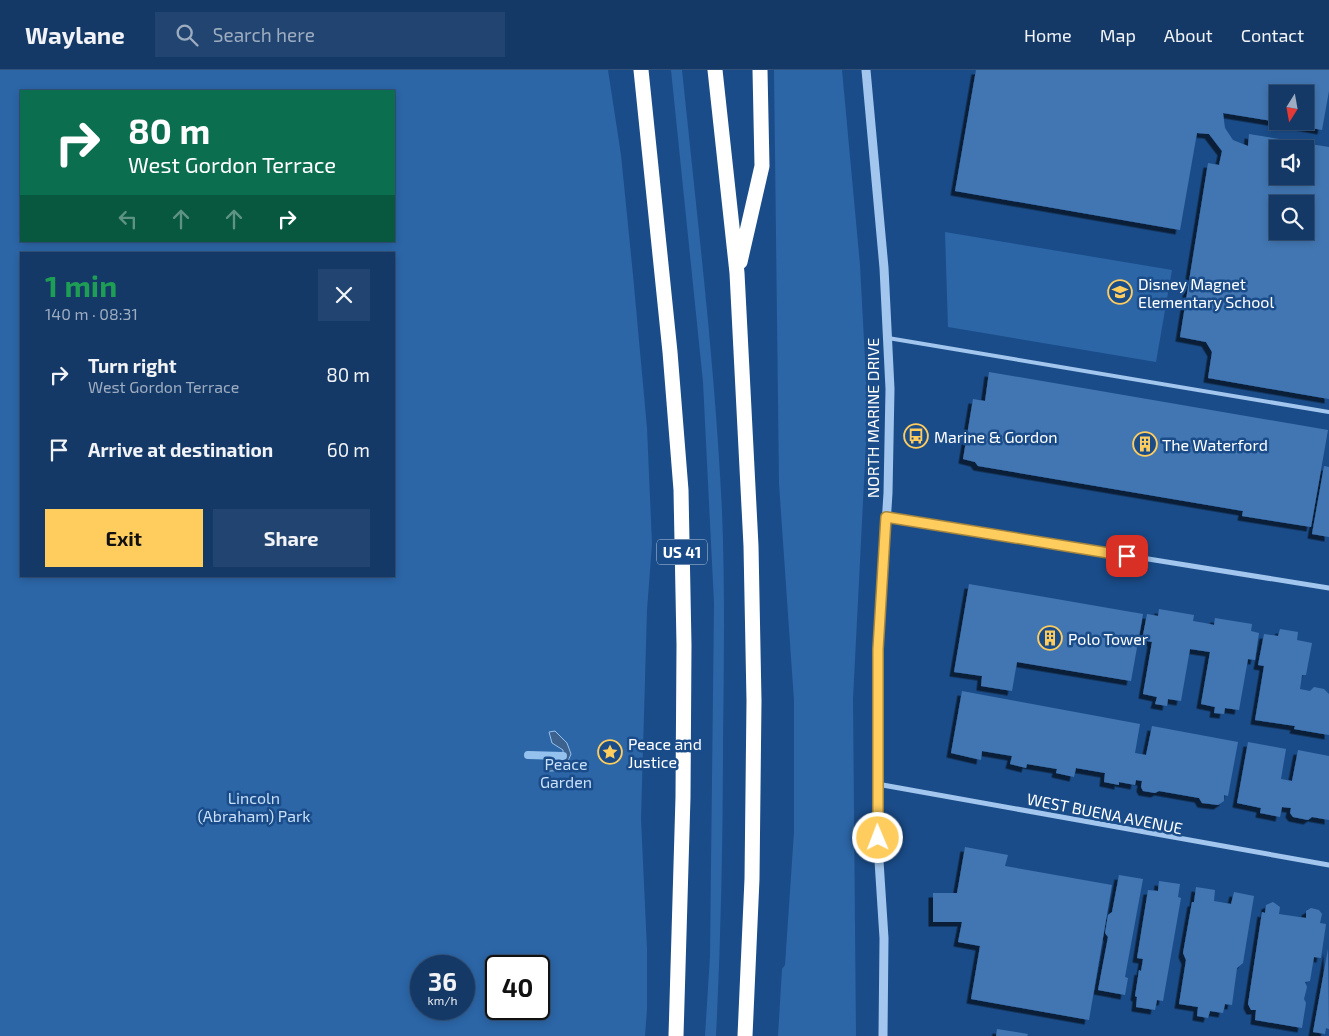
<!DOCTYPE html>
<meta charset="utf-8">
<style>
body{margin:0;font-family:"Exo 2",sans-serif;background:#214470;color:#f1f3f6;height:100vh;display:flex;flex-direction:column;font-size:19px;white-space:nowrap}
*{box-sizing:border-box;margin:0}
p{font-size:16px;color:#9dacc0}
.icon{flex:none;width:28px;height:28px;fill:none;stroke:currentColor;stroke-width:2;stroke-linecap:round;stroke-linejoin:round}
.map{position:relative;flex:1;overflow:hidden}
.panel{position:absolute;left:20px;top:182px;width:375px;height:325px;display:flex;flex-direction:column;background:#143967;border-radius:0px;box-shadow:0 2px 8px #0003,0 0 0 1px #33537b}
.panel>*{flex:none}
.banner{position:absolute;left:20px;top:20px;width:375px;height:152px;border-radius:0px;box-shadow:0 2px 8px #0003,0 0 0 1px #33537b;background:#0b6e4f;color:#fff;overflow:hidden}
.needle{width:32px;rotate:191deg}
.controls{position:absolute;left:1269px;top:15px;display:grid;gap:10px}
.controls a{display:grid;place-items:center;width:45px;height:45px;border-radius:0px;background:#143967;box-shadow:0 2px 8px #0003,0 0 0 1px #33537b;font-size:25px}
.speed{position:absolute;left:410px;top:885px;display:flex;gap:10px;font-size:25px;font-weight:700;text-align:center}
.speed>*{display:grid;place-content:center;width:65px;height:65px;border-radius:50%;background:#143967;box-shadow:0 2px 8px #0003,0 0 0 1px #33537b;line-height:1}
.speed small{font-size:12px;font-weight:400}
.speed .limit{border:2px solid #111;border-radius:8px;background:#fff;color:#111}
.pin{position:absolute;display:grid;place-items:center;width:42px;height:42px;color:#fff;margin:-21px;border-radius:10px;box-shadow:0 2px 8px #0006}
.me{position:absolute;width:55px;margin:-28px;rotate:359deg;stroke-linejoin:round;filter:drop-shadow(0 0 4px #0008)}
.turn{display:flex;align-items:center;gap:18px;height:105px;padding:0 25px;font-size:22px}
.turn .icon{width:65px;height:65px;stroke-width:2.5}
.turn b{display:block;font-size:35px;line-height:42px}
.lanes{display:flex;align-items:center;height:48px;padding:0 25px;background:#0003;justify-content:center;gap:25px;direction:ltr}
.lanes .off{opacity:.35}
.round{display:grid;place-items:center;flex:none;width:52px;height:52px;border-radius:0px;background:#214470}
.summary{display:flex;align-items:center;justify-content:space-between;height:85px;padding:0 25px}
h1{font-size:30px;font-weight:700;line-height:38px;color:#1e9e55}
.cta{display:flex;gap:10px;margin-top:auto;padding:10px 25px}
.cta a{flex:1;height:58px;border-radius:0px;background:#ffcd5e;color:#111;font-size:20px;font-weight:700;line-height:58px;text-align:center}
.cta a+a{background:#214470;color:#f1f3f6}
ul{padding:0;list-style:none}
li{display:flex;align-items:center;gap:15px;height:75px;padding:0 25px}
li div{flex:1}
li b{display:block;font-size:19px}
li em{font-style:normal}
header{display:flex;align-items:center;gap:30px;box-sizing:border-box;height:70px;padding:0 25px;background:#143967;border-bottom:1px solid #33537b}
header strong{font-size:24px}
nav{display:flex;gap:28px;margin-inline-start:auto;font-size:18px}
.search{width:350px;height:45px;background:#214470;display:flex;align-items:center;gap:12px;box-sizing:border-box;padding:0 18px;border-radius:0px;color:#9dacc0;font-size:19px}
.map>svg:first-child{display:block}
.green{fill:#2c66a7;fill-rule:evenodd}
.water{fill:#3d628e;stroke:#95c1ef}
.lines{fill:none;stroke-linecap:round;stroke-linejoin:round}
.stream{stroke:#95c1ef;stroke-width:8}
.building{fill:#4276b2;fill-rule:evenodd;filter:url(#shadow)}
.service{stroke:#a2c6ed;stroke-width:4}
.minor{stroke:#a2c6ed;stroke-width:5}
.tertiary{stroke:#a2c6ed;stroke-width:9}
.motorway{stroke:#fff;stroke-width:15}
.route-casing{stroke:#a6853d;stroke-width:12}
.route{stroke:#ffcd5e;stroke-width:9}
.labels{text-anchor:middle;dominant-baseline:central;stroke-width:5;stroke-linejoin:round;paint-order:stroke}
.shield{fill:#1a4c89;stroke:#bac9dc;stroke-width:1}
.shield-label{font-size:15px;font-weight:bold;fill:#fff}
.poi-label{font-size:16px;fill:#fff;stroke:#1a4c89;text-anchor:start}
.street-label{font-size:16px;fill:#fff;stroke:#1a4c89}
.park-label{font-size:16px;fill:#c8dff9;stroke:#1a4c89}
</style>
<header>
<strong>Waylane</strong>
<div class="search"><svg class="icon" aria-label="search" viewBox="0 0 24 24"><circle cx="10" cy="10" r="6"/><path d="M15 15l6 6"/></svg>Search here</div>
<nav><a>Home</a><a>Map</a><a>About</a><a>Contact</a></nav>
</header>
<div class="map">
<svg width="1329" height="966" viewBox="0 0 1329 966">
<defs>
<filter id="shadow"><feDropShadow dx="-4.5" dy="4.5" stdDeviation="0" flood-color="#0009"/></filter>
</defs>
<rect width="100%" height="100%" fill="#1a4c89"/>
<!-- green -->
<path class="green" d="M0,0H608L621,85L633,205L647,358L652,474L647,540L641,749L647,879V939L645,966H0ZM21,21H394V171H21ZM21,184H394V506H21ZM421,896H464V939H421ZM496,896H539V939H496Z
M671,0H682C697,147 715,293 722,441C725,517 724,593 723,669C723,768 721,867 716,966H705L710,886L714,533L703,312Z
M774,0H842L860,195L866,308V373L853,629L856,966H778L782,899L785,895L794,762V631L779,414Z
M945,162L1172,200L1156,292L948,257Z"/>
<!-- water -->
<path class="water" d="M555,661L567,673L571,684C566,697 562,701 549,701V693L561,688L563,686V680L552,673L549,662Z"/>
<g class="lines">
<!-- stream -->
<path class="stream" d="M528,685L563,686"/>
</g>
<!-- building -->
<path class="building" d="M976,0H1329V21L1322,60L1279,52L1305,51V24H1278V52L1223,43L1225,58L1233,70L1248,76L1249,64L1329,77V329L1208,308L1212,282L1206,272L1180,267L1208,93L1219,95L1222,81L1209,64L1197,63L1180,160L955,121ZM1278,79H1305V106H1278ZM1278,134H1305V161H1278Z
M989,302L1328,360L1311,457L1242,446L1243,441L978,396L975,392L963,389L973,329L985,331Z
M1324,396L1329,397V467L1312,464Z
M969,514L1143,544L1131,611L1017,592L1012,621L981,616L982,606L954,602Z
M1159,539L1194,545L1193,551L1205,553L1214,555L1215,548L1252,554L1251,561L1259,563L1255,590L1248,589L1239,640L1225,638L1224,644L1214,643L1215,637L1201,634L1210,582L1190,579L1181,631L1168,629L1167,636L1155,634L1157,627L1143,624L1152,572L1142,570L1147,544L1158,546Z
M1280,559L1298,562L1297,570L1312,573L1306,605H1302L1300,619L1310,621L1314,617L1324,619L1329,624V665L1294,659L1295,656L1255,650L1264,596L1258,595L1264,564L1278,566Z
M962,621L1140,654L1135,683L1146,685L1152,656L1238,672L1228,726L1224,725V731L1218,735L1202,733L1199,728L1159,721L1155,723L1143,721L1141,717L1142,711L1136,710L1135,715L1119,712V715L1104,712L1105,703L1076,698L1074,707L1056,703L1057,699L1027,694L1026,698L1010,694L1012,686L982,681L981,690L951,683Z
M1248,672L1286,679L1281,709L1292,711L1298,680L1329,686V750L1312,747L1308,750L1293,747L1290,743L1291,738L1282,737L1280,747L1260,743L1261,738L1237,733Z
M965,777L1008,785L1005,796L1112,815L1089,950L971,929L980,876L958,872L962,852H933V823H957Z
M1119,805L1143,809L1125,907L1128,908L1125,925L1098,920L1108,867L1105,863L1108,845L1112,842Z
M1159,811L1180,814L1178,827L1181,828L1163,931L1157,930L1155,940L1136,937L1137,927L1135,926L1139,900L1141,901L1143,889L1137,888L1148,820L1158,821Z
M1196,817L1215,820L1214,831L1231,834L1234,822L1254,826L1243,893L1237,898L1232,935L1225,934L1223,943L1210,941L1208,948L1197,946L1198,937L1179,934L1186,890L1183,883L1192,832H1194Z
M1273,832L1280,837L1279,844L1306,848V841L1311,838L1319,840L1322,844L1320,853L1326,854L1321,888L1314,887L1310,911L1305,912L1307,917L1304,929L1306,933L1302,958L1255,950L1256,940H1251L1248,934L1262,842L1265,843L1266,835Z
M1328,879L1329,959L1326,958L1325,964L1313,962Z
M997,959L1028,964L1027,966H996Z"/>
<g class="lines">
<!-- service -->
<path class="service" d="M888,268L1329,342"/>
<!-- minor -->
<path class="minor" d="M886,447L1329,518
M877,714L1329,795"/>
<!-- tertiary -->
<path class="tertiary" d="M866,0L884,198L890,319L888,423L878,579L877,683V760L884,868L883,966"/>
<!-- motorway -->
<path class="motorway" d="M641,0L670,282L681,420L684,575L683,727L676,966
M715,0L737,203L751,476L754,631L752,809L745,966
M740,192L762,96L760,0"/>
</g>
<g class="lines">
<!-- route casing -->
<g class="route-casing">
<path id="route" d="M878,768V579L886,447L1127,486"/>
</g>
<!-- route -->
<use href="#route" class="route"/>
</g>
<!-- icons -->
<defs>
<g id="school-ring" transform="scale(1.25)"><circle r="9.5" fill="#1a4c89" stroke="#ffcd5e" stroke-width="1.5"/><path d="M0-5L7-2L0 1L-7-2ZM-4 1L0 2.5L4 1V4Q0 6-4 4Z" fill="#ffcd5e"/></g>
<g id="bus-ring" transform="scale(1.25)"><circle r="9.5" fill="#1a4c89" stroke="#ffcd5e" stroke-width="1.5"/><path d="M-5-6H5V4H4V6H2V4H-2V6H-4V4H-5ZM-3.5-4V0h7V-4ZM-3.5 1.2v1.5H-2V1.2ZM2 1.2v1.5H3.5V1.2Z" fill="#ffcd5e"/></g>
<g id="building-ring" transform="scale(1.25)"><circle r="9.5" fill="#1a4c89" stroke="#ffcd5e" stroke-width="1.5"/><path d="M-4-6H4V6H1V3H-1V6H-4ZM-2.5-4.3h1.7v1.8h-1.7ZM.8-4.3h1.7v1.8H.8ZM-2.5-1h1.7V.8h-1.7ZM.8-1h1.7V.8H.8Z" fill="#ffcd5e"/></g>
<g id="sight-ring" transform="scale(1.25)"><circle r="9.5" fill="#1a4c89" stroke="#ffcd5e" stroke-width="1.5"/><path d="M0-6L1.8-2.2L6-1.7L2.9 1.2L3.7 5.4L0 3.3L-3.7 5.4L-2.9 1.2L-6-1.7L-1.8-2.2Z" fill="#ffcd5e"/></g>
</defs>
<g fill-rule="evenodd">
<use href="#school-ring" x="1120" y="222"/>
<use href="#bus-ring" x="916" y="366"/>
<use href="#building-ring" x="1145" y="374"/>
<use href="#building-ring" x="1050" y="568"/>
<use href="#sight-ring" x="610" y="682"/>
</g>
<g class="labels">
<!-- shield labels -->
<rect class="shield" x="657" y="469.5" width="50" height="25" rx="4"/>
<g class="shield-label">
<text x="682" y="482">US 41</text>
</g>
<!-- poi labels -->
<g class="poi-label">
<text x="1138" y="213">Disney Magnet<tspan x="1138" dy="18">Elementary School</tspan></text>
<text x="934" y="366">Marine &amp; Gordon</text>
<text x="1162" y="374">The Waterford</text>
<text x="1068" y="568">Polo Tower</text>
<text x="628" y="673">Peace and<tspan x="628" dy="18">Justice</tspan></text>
</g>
<!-- street labels -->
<g class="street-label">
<text transform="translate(872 348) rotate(-90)">NORTH MARINE DRIVE</text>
<text transform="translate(1105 743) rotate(11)">WEST BUENA AVENUE</text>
</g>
<!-- park labels -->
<g class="park-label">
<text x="566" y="693">Peace<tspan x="566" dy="18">Garden</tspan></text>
<text x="254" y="727">Lincoln<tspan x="254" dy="18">(Abraham) Park</tspan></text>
</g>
</g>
</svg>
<div class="controls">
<a><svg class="needle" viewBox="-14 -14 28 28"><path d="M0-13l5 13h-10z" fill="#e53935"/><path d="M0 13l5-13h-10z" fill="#9dacc0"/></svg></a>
<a><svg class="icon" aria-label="sound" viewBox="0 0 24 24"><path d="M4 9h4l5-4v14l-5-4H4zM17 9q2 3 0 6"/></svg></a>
<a><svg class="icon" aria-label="search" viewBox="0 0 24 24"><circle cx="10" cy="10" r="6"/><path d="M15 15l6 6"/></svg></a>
</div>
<div class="speed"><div>36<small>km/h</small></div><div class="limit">40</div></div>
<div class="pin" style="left:1127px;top:486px;background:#d93025"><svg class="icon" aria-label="arrive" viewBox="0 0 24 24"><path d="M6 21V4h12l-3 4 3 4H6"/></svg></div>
<svg class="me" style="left:878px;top:768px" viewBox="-20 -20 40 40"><circle r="17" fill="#ffcd5e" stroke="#fff" stroke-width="3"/><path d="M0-11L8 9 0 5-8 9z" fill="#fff"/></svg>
<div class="banner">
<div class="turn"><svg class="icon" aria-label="right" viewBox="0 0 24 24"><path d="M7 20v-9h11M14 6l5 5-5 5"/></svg><div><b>80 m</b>West Gordon Terrace</div></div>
<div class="lanes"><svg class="icon off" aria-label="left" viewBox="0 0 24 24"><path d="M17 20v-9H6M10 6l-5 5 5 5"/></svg><svg class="icon off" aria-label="ahead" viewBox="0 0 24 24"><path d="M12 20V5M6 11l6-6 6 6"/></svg><svg class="icon off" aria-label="ahead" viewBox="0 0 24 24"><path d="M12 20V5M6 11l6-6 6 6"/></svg><svg class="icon" aria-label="right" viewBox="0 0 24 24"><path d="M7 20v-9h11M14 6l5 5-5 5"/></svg></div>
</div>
<section class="panel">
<div class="summary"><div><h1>1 min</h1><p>140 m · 08:31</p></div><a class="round"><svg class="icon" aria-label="close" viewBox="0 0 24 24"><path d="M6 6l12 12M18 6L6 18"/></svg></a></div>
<ul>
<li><svg class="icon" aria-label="right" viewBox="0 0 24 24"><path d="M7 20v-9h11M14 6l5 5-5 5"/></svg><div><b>Turn right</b><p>West Gordon Terrace</p></div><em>80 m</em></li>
<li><svg class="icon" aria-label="arrive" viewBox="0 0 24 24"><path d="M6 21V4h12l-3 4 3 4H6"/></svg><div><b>Arrive at destination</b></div><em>60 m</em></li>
</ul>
<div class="cta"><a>Exit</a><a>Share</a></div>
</section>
</div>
